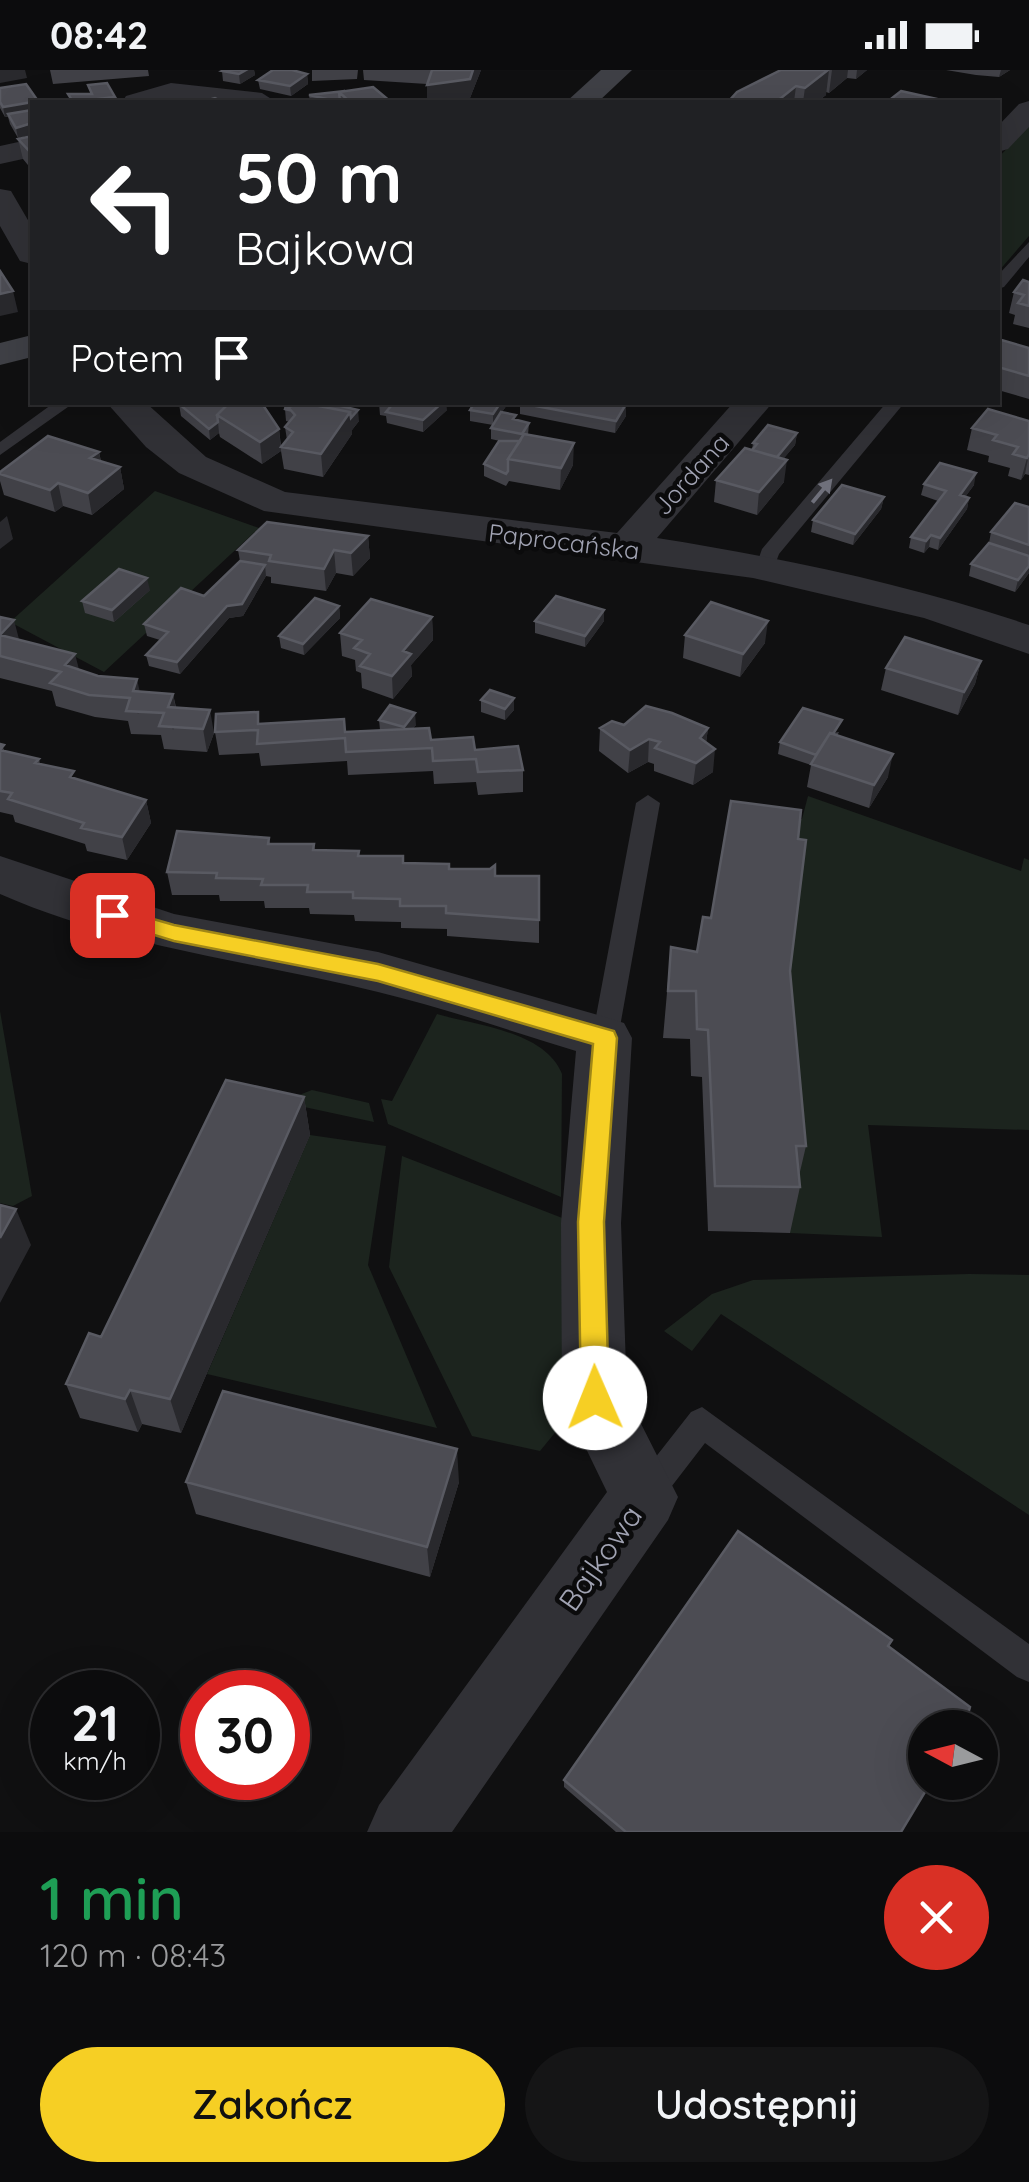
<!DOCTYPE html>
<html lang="pl">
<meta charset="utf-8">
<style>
body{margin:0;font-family:Quicksand,sans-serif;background:#151516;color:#f1f3f6;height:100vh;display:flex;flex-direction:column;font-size:38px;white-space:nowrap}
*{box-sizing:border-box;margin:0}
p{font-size:32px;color:#9a9b9d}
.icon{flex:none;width:55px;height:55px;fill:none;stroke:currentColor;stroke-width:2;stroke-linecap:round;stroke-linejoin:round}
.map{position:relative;height:1762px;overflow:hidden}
.side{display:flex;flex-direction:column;background:#0c0c0d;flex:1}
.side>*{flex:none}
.hud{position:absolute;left:30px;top:30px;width:970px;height:305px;border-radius:0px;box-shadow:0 10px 40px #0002,0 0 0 2px #2c2c2e;background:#202124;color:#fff;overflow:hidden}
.needle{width:65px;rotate:277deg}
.controls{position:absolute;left:908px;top:1640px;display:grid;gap:20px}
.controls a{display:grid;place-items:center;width:90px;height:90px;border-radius:50%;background:#0c0c0d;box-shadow:0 10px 40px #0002,0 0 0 2px #2c2c2e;font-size:50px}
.speed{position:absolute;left:30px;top:1600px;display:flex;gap:20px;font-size:50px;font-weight:700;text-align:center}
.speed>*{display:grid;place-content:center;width:130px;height:130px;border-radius:50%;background:#0c0c0d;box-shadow:0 10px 40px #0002,0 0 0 2px #2c2c2e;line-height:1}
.speed small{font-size:25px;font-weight:400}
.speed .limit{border:15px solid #d22;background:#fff;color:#111}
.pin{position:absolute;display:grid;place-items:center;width:85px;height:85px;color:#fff;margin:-42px;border-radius:20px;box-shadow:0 5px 15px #0006}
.me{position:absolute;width:110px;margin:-55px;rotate:359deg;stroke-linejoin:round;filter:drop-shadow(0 0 8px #0008)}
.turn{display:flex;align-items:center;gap:35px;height:210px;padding:0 40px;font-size:45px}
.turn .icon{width:130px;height:130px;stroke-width:2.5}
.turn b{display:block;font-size:70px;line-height:85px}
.then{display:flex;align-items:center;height:95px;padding:0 40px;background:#0003;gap:20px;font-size:38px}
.round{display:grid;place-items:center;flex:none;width:105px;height:105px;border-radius:52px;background:#151516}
.headline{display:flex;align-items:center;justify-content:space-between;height:170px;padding:0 40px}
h1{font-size:60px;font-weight:600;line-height:75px;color:#1e9e55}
.primary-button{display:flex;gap:20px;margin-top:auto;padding:20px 40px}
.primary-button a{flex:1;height:115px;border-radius:60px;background:#f6cf24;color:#111;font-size:40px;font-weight:600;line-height:115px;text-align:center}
.primary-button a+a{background:#151516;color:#f1f3f6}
.status{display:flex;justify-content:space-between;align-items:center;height:70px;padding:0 50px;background:#0c0c0d;direction:ltr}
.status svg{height:28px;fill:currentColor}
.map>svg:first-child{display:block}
.green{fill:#1c241e}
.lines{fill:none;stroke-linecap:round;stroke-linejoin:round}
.service{fill:#313136;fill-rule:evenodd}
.minor{fill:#313136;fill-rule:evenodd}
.secondary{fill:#3f4046;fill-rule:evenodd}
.wall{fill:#414147}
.shaded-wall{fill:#29292d}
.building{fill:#4c4c53;stroke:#595a62;stroke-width:2.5}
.oneway{fill:#6f707b}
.route{fill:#f6cf24;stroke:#a08717;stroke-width:2.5}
.labels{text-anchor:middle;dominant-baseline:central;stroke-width:9;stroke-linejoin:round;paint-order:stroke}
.far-street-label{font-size:25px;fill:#a1a3b3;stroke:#0b0b0c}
.street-label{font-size:30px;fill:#a1a3b3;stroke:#0b0b0c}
</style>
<div class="status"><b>08:42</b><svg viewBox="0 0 49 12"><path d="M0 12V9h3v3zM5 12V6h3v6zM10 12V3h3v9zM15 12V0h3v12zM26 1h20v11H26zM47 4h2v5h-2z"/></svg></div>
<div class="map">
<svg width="1029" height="1762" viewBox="0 0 1029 1762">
<rect width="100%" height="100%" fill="#101011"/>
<!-- green -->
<path class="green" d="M1029,55V166L998,202V88Z
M155,421L259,458L104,602L10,552Z
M808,726L1021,801L1024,788L1029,790V1060L868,1055L882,1167L790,1163L728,749H802Z
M0,941L32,1126L13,1136L0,1133Z
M437,944C478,956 545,961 562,1004L561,1127L388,1054L381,1029L392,1031Z
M312,1020L369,1033L374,1052L281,1032Z
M310,1065L386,1076L368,1195L437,1358L207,1304Z
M402,1086L583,1156L585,1326L540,1381L472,1366L389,1197Z
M969,1204L1029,1205V1445L721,1244L692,1281L664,1261L712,1224L753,1210Z"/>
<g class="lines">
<!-- service -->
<path class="service" d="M1029,172V187L1004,217L998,219V205Z
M55,332H75L0,385V372Z
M887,332H905L779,484L772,503H758L755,499L762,479Z
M648,725L660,733L618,968L614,975H596L592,968L636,733Z
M702,1337L1029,1574V1612L1017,1607L705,1373L655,1438L644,1443L633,1438L628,1427L633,1416L691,1342Z"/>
<!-- minor -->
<path class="minor" d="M171,13L262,23L276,32H122L126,26Z
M1029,31V57L1008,79L998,82V56L1019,34Z
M32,69V87L0,94V76Z
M0,119L11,121L32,157V194L20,191L0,156Z
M106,332H145L206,387L285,422L617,463L734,332H773L657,468C784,488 907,514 1029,555V584L924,548L753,508L264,441L179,403L146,377Z
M0,786L174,844L378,882L605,947L624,953L632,968L621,1153L627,1326L678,1427L668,1450L452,1762H367L379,1735L607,1422L562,1329L561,1153L576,981C510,961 445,938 378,922C248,890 126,879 0,824Z"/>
<!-- secondary -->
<path class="secondary" d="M601,0H632L598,32H566Z
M32,265V287L0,295V273Z"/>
</g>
<!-- wall -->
<path class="wall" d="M50,0H148L149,6L53,14Z
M224,0H254L255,5L240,14L223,11L222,1Z
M312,0H358L357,9L312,11Z
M363,0H481L470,28L427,14L364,10Z
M781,0H867L856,9L847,8L829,23L826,22V25L817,32H728Z
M946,0H1010L999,7L976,5Z
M307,4L308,14L291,26L260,19L258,10Z
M0,18L32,32V64L18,68L10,54L8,47H5L0,38Z
M343,21L391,32H310L309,25Z
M32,66V100L23,89L18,69Z
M1029,212V258L1013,254L1015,245L1009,243L1014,222Z
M998,269L1029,278V329L998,320Z
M287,332L359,351L352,360V364L323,407L284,399L281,381L262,394L220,367L219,363L210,370L181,346L179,334L279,359L281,376L287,370L285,357L290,352L286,351L285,339Z
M475,332H509L502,342L516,350L529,353L528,365L573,395L560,420L509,411L506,416L484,406V394L500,371L491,369V358L493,355L470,351V340Z
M379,333L447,340L423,362L387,353L386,346L380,345Z
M520,333L626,346L615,363L520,344Z
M1029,351V405L1025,404L1021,410L1008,406L1010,398L988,392L989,386L967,380L972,358Z
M797,363L795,375L783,389L784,412L757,445L714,432L716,410L752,380L753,373Z
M99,382L101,391L120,397L124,419L92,445L63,436L55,442L4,425L0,411V402Z
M924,414L974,415L965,427L969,428L967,439L938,480L929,477L924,483L909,478L911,467L938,431L921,425Z
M884,427L881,439L853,475L811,462L813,450Z
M1029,437V503L1015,522L969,506L971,494L989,473L991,462Z
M368,466L370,488L353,506L336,503L326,521L271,513V507L266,506L243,546L229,548L180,604L149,596L146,585L160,570L147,566L144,554L204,526L240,491L238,480Z
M150,520L114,552L85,543L82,531Z
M339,536L340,548L304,585L281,578L279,566Z
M604,540V551L585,577L535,563V551Z
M0,547L19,570L79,599L140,622L173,624L176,637L214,663L207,682L164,679L161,665L131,664L128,651L95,647L56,636L52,621L0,608Z
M432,547L433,570L411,595L412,606L393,629L362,618L361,603L356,601L355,590L342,586L340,563Z
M685,565L765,573L740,607L683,588Z
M981,591L975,614L958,645L881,620L886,598Z
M481,630L514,640L505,650L481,642Z
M379,650L416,655L413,658L431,670L475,680L523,700V722L478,725L476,712L434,714L433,701L348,705L347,691L261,696L259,683L219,685L215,662L260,654L345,662L380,660Z
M624,655L708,658L706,673L713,702L693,715L654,701V694L648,692L628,703L599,681L600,658Z
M839,662L837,666L888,707L869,738L807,717L811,695L778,684L780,672Z
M0,674L6,682L39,689L40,694L76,709L146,730L151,753L127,790L87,781L85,774L15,752L13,745L0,742Z
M269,768L270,774H314L315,780L495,806H539V873L447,866V859L401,858V852L355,851L354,845L310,844L309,838H265L264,831H220L219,825H172L167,802Z
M798,769L790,901L806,1076L799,1106L800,1117L790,1163L708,1161L702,1007L691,1006L690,969L663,968L671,877L697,882L711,848Z
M304,1027L310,1065L181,1363L142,1354L138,1362L80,1348L66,1314L101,1267Z
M186,1412H459L430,1507L196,1444Z
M892,1570L889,1577L901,1762H616L564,1717V1710Z"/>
<!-- shaded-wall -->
<path class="shaded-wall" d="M0,0H27H25L27,8L0,13Z
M246,0H254L255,5L240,14L239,4Z
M473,0H481L470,28L441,32H427V15Z
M828,0H829L826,25L817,32H803L805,18Z
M832,0H848L847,8L829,23Z
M857,0H867L856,9Z
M1001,0H1010L999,7Z
M307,4L308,14L291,26L290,16Z
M796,16L794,32H776Z
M115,27L116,32H78Z
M38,31V32H32V42L5,47L3,37Z
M32,53V64L18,68L16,58Z
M13,221L18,242L0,246V224Z
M443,332H446L447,340L423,362V350Z
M501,332H509L493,355V344Z
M626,334V346L615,363L616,351Z
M358,340L359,351L352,360V364L323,407L321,384L350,342Z
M218,352L219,363L210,370L209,359Z
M279,359L281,381L262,394L260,372Z
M797,363L795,375L768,408L769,396Z
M574,373L573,395L560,420L561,398Z
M99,382L103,404L90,388Z
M1029,384L1025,404L1021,410L1027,388Z
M787,390L784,412L757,445L759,422Z
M120,397L124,419L92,445L88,423Z
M976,403L974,415L958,437L960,425Z
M58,413L63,436L55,442L50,420Z
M884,427L881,439L853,475L855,464Z
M969,428L967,439L938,480L940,468Z
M7,446L13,469L0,479V452Z
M931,465L929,477L924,483L926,471Z
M368,466L370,488L353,506L351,483Z
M334,480L336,503L326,521L324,499Z
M265,495L266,506L243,546L229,548L180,604L177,592Z
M1029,496V503L1015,522L1018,510Z
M147,508L150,520L114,552L112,540Z
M339,536L340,548L304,585L303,574Z
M604,540V551L585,577V566Z
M432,547L433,570L411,595L412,606L393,629L392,606L403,581Z
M14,550L20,573L0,565Z
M768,551L765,573L740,607L743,584Z
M75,584L81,607L65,595Z
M981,591L975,614L958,645L964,622Z
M137,609L142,632L138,644L133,621Z
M173,624L177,646L173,660L168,637Z
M514,628V640L505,650V639Z
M210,640L214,663L207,682L203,659Z
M415,643L416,655L404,669V657Z
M708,658L705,681L700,668Z
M649,669L648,692L628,703L630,680Z
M715,679L713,702L693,715L696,693Z
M893,684L888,707L869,738L874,715Z
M146,730L151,753L127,790L122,767Z
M304,1027L310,1065L181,1363L170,1329Z
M16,1139L31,1175L0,1233V1168Z
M130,1320L142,1354L138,1362L125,1329Z
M457,1379L459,1412L430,1507L427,1477Z"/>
<!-- building -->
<path class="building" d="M224,0H246L239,4L222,1Z
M273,0H292L307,4L290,16L258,10Z
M432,0H473L470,9L427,15Z
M781,0H828L805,18L796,16L776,32H728L737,22Z
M107,13L115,27L73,32L68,24H92L88,15Z
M26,14L38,31L3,37L0,32V18Z
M373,17L391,32H350L339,22Z
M345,21L339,22L340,32L309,25Z
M901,21L937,29L934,32H887Z
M215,28L223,32H201Z
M32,40V53L16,58L8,44Z
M32,66V84L18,69Z
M0,201L13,221L0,224Z
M1023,210L1029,212V236L1018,233L1024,225L1014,222Z
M998,269L1029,278V306L998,297Z
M184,332H230L217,345L218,352L209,359L179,334Z
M230,332H261L279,359L260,372L217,345Z
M287,332H324L358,340L351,348L350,342L303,333L288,337L289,340L285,339Z
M380,332H443L423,350L386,342L391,336Z
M475,332H501L493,344L470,340Z
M617,332L626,334L616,351L520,333Z
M303,333L350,342L321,384L281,377L293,362L285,357L295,345L288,337Z
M988,339L1029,351V384L1027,388L1013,384L1018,377L993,370L997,365L972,358Z
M501,342L516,345L513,349L529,353L522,364L491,358Z
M768,355L797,363L777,387L752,380L757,374L753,373Z
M524,364L574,373L561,398L508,389Z
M48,366L99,382L90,388L120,397L88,423L58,413L50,420L0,404V402Z
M499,371H520L508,389V401L506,404L484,394Z
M745,378L787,390L759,422L716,410Z
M940,393L976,403L960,425L969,428L940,468L931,465L926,471L911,467L946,421L924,414Z
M842,415L884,427L855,464L813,450Z
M1015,433L1029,437V475L991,462Z
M267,452L368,466L351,483L334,480L324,499L269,491L271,485L238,480Z
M989,473L1029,486V496L1018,510L971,494Z
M240,491L265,495L242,534L227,536L177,592L146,585L168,562L144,554L181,518L204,526Z
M119,499L147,508L112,540L82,531Z
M556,526L604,540L585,566L535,551Z
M315,528L339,536L303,574L279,566Z
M371,529L432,547L403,581L411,584L392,606L360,596L370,584L354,578L362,570L340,563Z
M711,532L768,551L743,584L685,565Z
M0,547L14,550L0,565L75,584L65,595L98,606L137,609L133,621L173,624L168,637L210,640L203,659L159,656L164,643L126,641L130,628L89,625L50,613L61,602L0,586Z
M905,567L981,591L964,622L886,598Z
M490,620L514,628L505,639L481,630Z
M390,635L415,643L404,657L379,650Z
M646,636L672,643L708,658L700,668L715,679L696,693L655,678L660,672L649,669L630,680L600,658L612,651L624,655Z
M803,638L842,650L833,664L830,663L816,685L780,672Z
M258,642V654L344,649L345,662L429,658L431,670L473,667L475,680L518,676L523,700L478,702L476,689L433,691L432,678L346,682L345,668L257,674L258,660L215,662L216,644Z
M830,663L893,684L874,715L811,694Z
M0,674L4,675L0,680L39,689L35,693L74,701L70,707L146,730L122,767L81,758L84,753L8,729L12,723L0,721Z
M731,731L801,740L798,769L806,770L790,901L806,1076H796L800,1117L715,1116L708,960L697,959L696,921H668L671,877L697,882L703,847L711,848Z
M177,761L269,768L268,774H314L313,780L359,781L358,786H403V793L449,794V799H490L495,795V806H539V850L446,843V836H400V829L353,828V822H307L308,815H261L263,809L216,808L217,803L167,802Z
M226,1010L304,1027L170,1329L130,1320L125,1329L66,1314L89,1263L101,1267Z
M0,1135L16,1139L0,1168Z
M223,1321L457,1379L427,1477L186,1412Z
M738,1461L892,1570L888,1576L970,1637L964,1658H925V1712H931L901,1762H626L564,1710Z"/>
<!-- one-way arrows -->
<defs><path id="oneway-solid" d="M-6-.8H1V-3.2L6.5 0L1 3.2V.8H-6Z" transform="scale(2.5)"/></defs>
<use class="oneway" href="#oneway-solid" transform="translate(822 421) rotate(-50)"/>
<!-- route -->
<path class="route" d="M112,837L174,855L378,894L614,961L617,968L604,1152L609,1328L605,1338L595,1342L585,1338L581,1328L578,1152L593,974L378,911L174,871L105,850L101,845Z"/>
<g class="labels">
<!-- far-street labels -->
<g class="far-street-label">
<text transform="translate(691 404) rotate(-48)">Jordana</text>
<text transform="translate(564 471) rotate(7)">Paprocańska</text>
</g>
<!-- street labels -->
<g class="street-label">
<text transform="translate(600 1488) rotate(-55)">Bajkowa</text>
</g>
</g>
</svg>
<div class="controls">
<a><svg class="needle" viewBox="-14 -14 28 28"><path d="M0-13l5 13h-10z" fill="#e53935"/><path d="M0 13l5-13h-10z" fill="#9a9b9d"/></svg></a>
</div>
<div class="speed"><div>21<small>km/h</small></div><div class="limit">30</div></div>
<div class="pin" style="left:112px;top:845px;background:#d93025"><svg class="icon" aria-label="arrive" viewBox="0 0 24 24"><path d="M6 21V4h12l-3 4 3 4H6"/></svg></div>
<svg class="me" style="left:595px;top:1328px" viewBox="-20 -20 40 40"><circle r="19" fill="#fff"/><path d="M0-13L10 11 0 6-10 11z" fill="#f6cf24"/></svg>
<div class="hud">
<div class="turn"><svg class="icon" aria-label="left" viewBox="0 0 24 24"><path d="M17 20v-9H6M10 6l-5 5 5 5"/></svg><div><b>50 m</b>Bajkowa</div></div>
<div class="then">Potem<svg class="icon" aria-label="arrive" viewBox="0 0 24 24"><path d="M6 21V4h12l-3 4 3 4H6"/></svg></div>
</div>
</div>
<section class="side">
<div class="headline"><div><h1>1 min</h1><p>120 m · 08:43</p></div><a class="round" style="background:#d93025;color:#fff"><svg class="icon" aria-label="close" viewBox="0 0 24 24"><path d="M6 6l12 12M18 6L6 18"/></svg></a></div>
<div class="primary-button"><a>Zakończ</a><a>Udostępnij</a></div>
</section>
